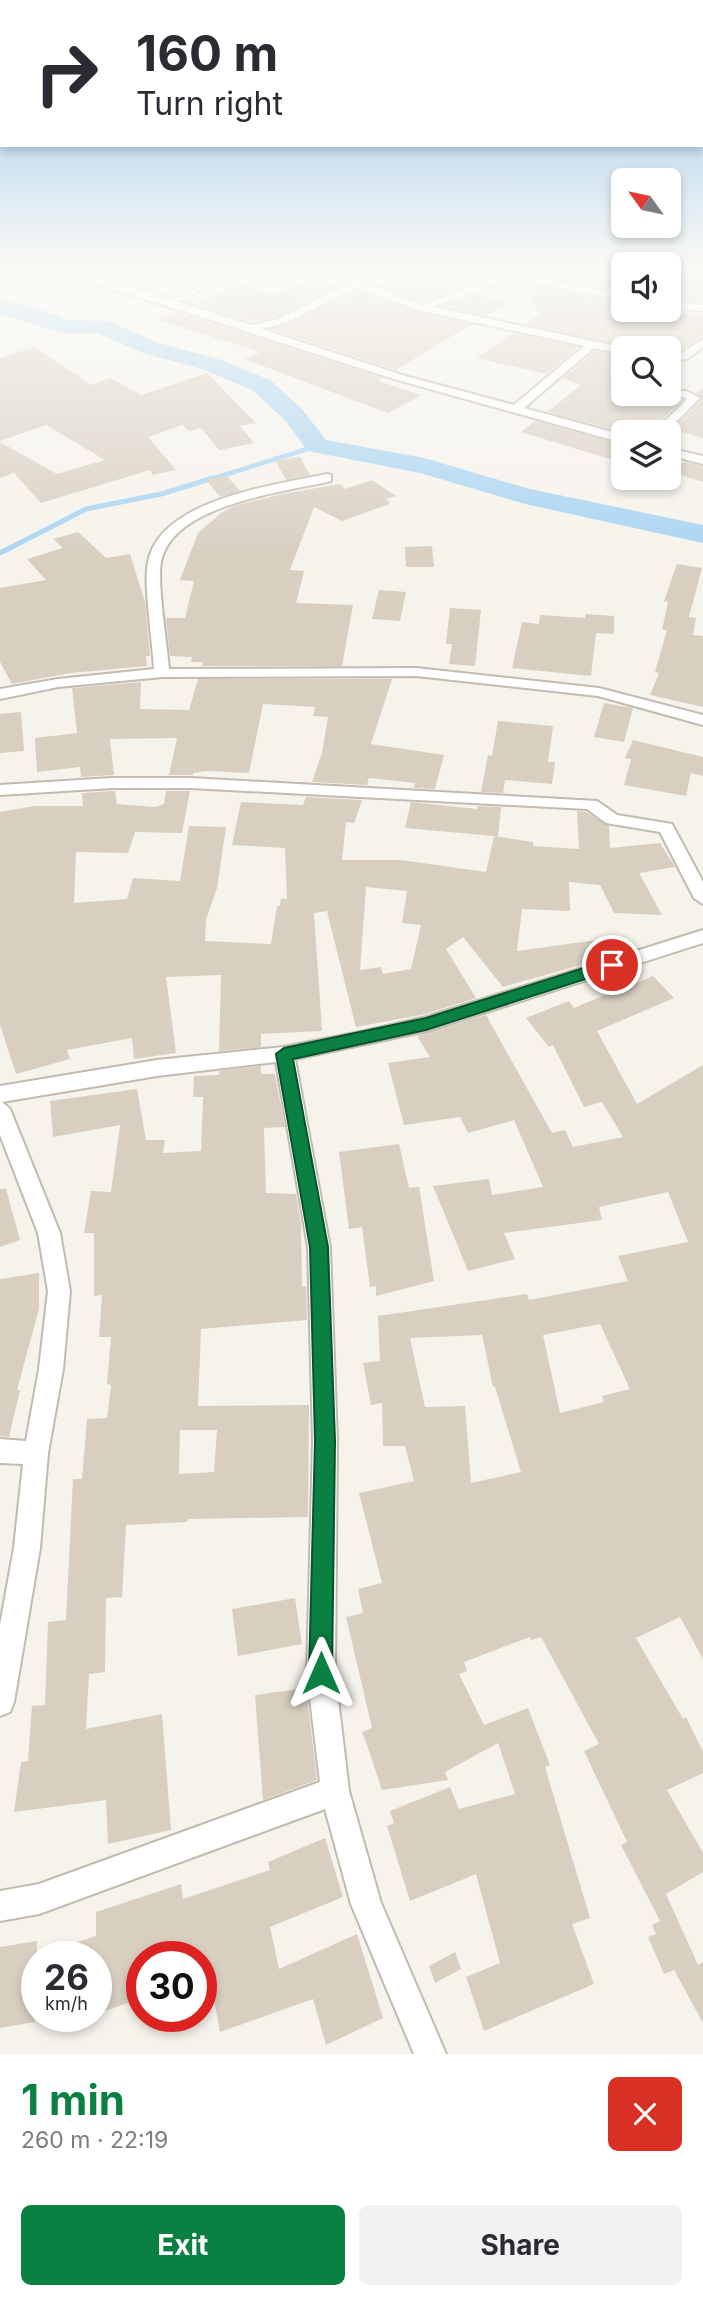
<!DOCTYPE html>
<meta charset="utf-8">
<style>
body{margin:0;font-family:Inter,sans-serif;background:#f2f2f3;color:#2b2b33;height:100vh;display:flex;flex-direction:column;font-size:26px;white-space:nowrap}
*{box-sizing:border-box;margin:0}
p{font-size:23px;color:#7c7c81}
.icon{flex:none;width:38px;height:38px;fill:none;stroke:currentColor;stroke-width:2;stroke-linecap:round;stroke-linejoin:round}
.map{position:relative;height:2054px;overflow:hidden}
.side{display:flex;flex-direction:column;background:#fff;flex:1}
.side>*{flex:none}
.top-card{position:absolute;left:0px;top:0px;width:704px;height:147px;box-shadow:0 4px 10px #0003;background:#fff;color:#2b2b33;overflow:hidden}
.needle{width:46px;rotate:303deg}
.tools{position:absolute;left:611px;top:168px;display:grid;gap:14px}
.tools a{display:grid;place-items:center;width:70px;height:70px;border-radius:10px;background:#fff;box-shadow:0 4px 10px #0003;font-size:35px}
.speed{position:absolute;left:21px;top:1941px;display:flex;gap:14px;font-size:35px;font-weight:700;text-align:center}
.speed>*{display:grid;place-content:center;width:91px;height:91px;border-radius:50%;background:#fff;box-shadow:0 4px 10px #0003;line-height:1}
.speed small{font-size:18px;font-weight:400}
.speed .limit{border:10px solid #d22;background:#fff;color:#111}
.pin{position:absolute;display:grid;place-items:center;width:60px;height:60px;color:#fff;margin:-30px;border:4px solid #fff;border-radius:50%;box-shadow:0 2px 7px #0007}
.me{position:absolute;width:77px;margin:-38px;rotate:0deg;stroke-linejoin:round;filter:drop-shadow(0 0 5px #0008)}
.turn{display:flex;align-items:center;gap:24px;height:147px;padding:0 21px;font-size:32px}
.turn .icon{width:91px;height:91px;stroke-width:2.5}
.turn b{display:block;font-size:49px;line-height:60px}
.round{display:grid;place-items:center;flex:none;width:74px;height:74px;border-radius:10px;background:#f2f2f3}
.head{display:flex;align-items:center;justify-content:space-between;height:119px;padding:0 21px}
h1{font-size:42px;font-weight:700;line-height:52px;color:#0b8043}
.cta{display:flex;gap:14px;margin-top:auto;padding:14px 21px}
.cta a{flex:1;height:80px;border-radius:10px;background:#0b8043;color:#fff;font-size:28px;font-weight:700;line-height:80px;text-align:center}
.cta a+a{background:#f2f2f3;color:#2b2b33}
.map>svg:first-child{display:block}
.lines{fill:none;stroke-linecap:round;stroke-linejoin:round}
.stream-far1{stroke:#a9d4f2;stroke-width:4.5}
.stream{stroke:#a9d4f2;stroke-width:5}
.river{fill:#a9d4f2;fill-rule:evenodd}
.building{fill:#d8cfc1;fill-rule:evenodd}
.service-casing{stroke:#c2bbae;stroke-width:7}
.minor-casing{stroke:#c2bbae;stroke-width:4}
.service{stroke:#fff;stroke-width:5}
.minor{fill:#fff;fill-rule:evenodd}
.route{fill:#0b8043;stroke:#07532c;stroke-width:2}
</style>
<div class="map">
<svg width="703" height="2054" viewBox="0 0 703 2054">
<rect width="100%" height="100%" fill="#f6f3ec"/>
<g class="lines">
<!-- stream-far1 -->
<path class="stream-far1" d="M208,480L317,446"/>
<!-- stream -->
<path class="stream" d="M0,553L86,509L161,494L213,478"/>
<!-- river -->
<path class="river" d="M0,300L37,308L68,320L108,321L159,343L221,360L270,380L302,409L326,440L424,458L530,489L703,525V543L525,504L420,473L308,451L284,419L252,390L205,370L143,353L97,333L65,334L0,314Z"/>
</g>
<!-- building -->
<path class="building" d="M414,271H494L422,302L379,285Z
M668,271H703V302L668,299Z
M560,278L623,282V291L560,279Z
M314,279L338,285L277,317L251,322L195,304L240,284L275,295Z
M541,288L623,302V310L703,314V336L679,351L668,352V348H627L526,324L540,314L528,297Z
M355,291L417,312L472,324L396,370L271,329L287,325Z
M476,294L509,302L486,316L443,306Z
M176,312L383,378L378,381L421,395L388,413L244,359L261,352L158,320Z
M513,333L578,347L546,374L477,358Z
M35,347L91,385L110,378L141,395L207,373L256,423L240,426L254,443L219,450L201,428L189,431L182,425L148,437L176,470L153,475L150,470L41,503L14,473L0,478V442L57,474L105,460L46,425L0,441V358Z
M595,351L623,356V394H664L682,400L650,432H623L547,412L581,385L563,378Z
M703,388V438L672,429L702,400L696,393Z
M535,421L623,445V463L521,432Z
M300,457L310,475L286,480L275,460Z
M684,462L703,466V482L671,472Z
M227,476L240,491L220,497L206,480Z
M372,480L396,496L386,499L390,502L389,504L342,521L314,507L290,570L304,571L296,603L353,605L342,666H202L203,662H191L192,657L170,656L166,618H185L194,581L180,580L198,533L221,513L234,506L287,493L340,484L345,489Z
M78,532L106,558L130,554L145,602L150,656H146L147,666L71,673L12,684L0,662V588L46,580L27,559L63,548L53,539Z
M432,546L434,567H406L405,547Z
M677,564L702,568L689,617L696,618L693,635L703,636V707L650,695L659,673L655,672L667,630H662L668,602L664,601Z
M379,590L406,592L400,621L372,619Z
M450,608L481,610L475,666L449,664L452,644H446Z
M585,614L614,616V634L596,633L591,676L512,668L522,622L539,624L540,615L585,618Z
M198,679H392L371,744L444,755L435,789L414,788L415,783L369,778L367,785L312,782L322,753L328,717L313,716L315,707L263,704L249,773L207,771L193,773V775H169L177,738L110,739L114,775L81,777L80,767L37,772L35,738L77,733L72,688L141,682L140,709L189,710Z
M604,703L633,708L624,742L594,737Z
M21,712L24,751L0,753V714Z
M498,721L553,726L548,762H555L552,784L505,780L503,793L481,792L488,755L492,756Z
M633,740L703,757V776L691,773L686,796L624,785L631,759L625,758Z
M112,791H115L117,804L155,807L164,804L166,791H190L182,833L135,832L128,853L76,852L74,903L127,899L133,878L180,881L189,826L226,827L217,888L206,920L205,941L271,944L277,906H280L281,898L287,899L285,848L232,845L241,802L303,805L306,797L362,800L354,823L346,822L342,860H401L486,872L494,836L405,828L411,802L477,809L478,806L501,807L498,837L494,836L533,842V846L579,849L577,811L586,812L609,826L610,848L660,843L675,867L639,873L662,915L614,913L600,885L569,882L570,911L522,909L517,951L604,939L613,956L503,987L463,937L446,949L476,998L425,1014L356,1027L327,911L314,913L322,1031L261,1034V1047L219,1051L221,975L166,977L176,1053L134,1059L132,1038L67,1050L70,1059L16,1074L0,1025V812L34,806H83L82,793ZM366,887L407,891L402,923L421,925L411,969L383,974L381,967L360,970Z
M653,976L674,998L597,1031L637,1104L703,1065V1659L680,1617L636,1638L683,1719L686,1717L703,1752V1773L667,1790L703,1853V1872L666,1894L698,1965L703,1962V2023L674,1970L664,1974L648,1937L656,1934L652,1925L660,1921L621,1845L627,1842L584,1751L599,1744L541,1637L531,1640L530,1637L464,1662L467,1671L459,1674L484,1725L528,1708L550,1765L545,1767L590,1918L572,1924L594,1984L484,2031L466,1977L500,1963L476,1874L410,1901L387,1826L394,1823L390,1811L450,1787L459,1809L515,1794L498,1743L445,1772L448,1780L382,1790L367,1745L362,1732L372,1728L346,1617L363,1613L358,1589L382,1583L359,1493L414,1481L405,1446H383L382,1403L371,1405L363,1363L380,1361L378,1316L527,1294L529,1300L628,1281L618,1256L688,1242L668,1192L599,1207L602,1220L504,1233L515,1259L468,1271L433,1186L489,1179L492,1195L543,1187L514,1120L468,1133L460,1117L404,1125L388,1063L430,1057L417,1036L486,1015L552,1133L565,1130L573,1147L623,1137L602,1102L584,1107L553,1045L549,1047L526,1018L569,1001L574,1008L605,995L601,988L625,979L629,986ZM600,1324L630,1389L602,1396L604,1402L560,1413L543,1335ZM482,1335L493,1387H495L521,1472L471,1483L465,1406L425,1407L410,1338Z
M261,1066V1074H275L285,1127L264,1128L266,1193L296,1194L301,1224L302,1287L306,1286L307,1320L201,1329L198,1406L309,1405L308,1517L188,1519L187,1522L126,1525L122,1597L106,1598L105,1672L89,1674L86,1729L162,1714L171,1830L108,1844L106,1800L14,1812L21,1762L28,1761L32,1706L45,1705L48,1622L66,1620L73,1479H82L87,1419L107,1418L111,1385L107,1384L111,1337H99L102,1295L94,1296V1233H84L91,1191L111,1192L120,1125L53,1137L50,1101L137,1089L146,1140H165L163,1153L201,1151L203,1097H193L194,1076L219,1075V1071ZM180,1430H217L214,1472L179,1474Z
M399,1144L409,1188L419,1187L434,1281L376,1296V1286L370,1287L362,1227L349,1229L339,1152Z
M0,1189H6L20,1240L0,1247Z
M39,1273V1309L17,1390H20L9,1437L0,1436V1279Z
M295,1598L302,1644L238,1656L232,1609Z
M306,1688L317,1780L263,1800L255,1695Z
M325,1838L343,1897L270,1927L279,1969L357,1934L383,2018L326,2045L313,1999L220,2032L206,1956H142V1998L96,2014V1956H45L44,1953L96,1936V1912L181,1884L183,1899L270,1870L268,1862Z
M37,1941L35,2022L0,2028V1947Z
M455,1952L461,1969L435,1983L429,1966Z"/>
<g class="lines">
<!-- service casing -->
<g class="service-casing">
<path id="service" d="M170,303L237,271"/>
</g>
<!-- minor casing -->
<g class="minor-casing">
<path id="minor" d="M57,271H75L115,281L251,325L278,319L347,284L325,271C344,271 401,297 422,305L508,271H521L517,274L623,294V300L509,279L434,307L625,348L623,354L594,348L524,408L623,435V443L394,379ZM355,288L418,310L584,346L514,405L402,375L262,329L286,323Z
M668,302L703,305V311L668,308Z
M703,339V347L687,359L668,361V355L680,354Z
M678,391H686L700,398L666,432H654L687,399L678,395Z
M668,448L703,456V464L668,455Z
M327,474L331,475V481C285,492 172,504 161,562C157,583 167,643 169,669L416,668L599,688L703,715V725L598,696L416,676L162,677L58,687L0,699V689L58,679L154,669C153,644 143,584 148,562C160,499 276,485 327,474Z
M112,778H191L597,801L617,815L672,824L703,882V904L694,898L660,832L606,823L587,809L191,788H112L0,795V785Z
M703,930V943L427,1031L295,1059L330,1247L337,1441L335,1673L349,1791L381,1903L446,2054H414L351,1904L325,1809L39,1914L0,1921V1891L39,1884L320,1782L307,1673L313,1441L308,1247L276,1062L157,1076L2,1102L10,1109L60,1233L70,1291L63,1369L48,1453L40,1548L14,1702L10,1712L0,1716V1625L14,1548L23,1464L0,1463V1439L26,1441L39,1369L48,1291L38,1233L0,1135V1086L157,1060L284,1047L365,1031L426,1017Z"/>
</g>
<!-- service -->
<use href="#service" class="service"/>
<!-- minor -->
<use href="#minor" class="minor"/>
</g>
<!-- sky -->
<linearGradient id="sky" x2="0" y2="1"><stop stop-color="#8fc1ec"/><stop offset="0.48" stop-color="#fbfaf6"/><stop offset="1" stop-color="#fbfaf6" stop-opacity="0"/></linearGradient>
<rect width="703" height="559" fill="url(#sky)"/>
<!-- route -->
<path class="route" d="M612,959L617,961V969L426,1030L293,1059L328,1247L335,1441L332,1673L329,1681L321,1684L313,1681L309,1673L315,1441L310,1247L276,1054L284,1048L426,1018Z"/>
</svg>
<div class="tools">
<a><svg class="needle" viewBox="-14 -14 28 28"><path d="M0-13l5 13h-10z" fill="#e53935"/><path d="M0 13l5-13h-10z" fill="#7c7c81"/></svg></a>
<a><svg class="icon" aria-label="sound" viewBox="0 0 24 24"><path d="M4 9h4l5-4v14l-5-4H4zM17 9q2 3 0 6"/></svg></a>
<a><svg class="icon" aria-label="search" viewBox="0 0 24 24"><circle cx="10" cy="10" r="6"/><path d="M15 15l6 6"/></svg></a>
<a><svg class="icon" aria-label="layers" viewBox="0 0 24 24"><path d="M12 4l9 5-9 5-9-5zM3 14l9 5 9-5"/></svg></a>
</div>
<div class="speed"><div>26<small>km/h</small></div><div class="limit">30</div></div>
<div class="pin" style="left:612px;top:965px;background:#d93025"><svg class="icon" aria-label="arrive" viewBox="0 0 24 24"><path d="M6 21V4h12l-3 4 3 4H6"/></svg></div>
<svg class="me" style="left:321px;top:1673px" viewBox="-20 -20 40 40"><path d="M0-17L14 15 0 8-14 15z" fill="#0b8043" stroke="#fff" stroke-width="4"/></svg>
<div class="top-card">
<div class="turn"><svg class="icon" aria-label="right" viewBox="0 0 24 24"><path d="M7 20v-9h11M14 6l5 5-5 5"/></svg><div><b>160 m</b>Turn right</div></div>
</div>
</div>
<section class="side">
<div class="head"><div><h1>1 min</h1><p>260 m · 22:19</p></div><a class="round" style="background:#d93025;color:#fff"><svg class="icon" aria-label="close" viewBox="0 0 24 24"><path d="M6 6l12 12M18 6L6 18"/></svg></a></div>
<div class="cta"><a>Exit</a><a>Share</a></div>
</section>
